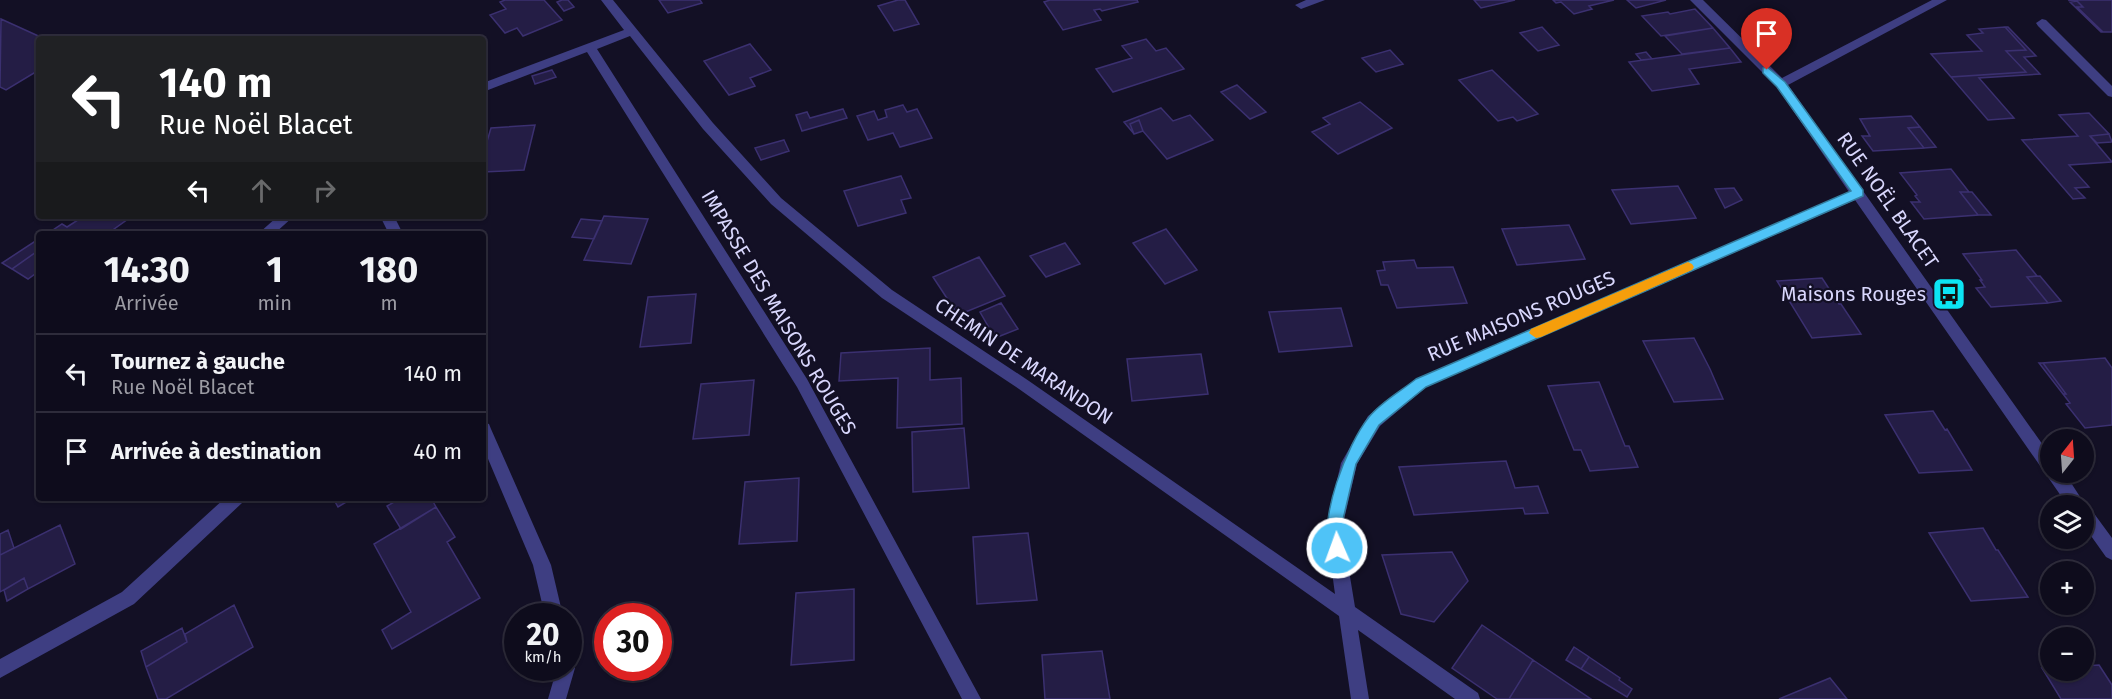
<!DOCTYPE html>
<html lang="fr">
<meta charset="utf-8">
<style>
body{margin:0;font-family:"Fira Sans",sans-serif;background:#1c1a29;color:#f1f3f6;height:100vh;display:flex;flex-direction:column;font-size:22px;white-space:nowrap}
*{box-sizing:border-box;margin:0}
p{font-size:20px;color:#9b9ba3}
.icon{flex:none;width:33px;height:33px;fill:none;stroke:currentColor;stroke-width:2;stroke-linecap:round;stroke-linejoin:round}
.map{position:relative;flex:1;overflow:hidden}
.side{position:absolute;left:36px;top:231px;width:450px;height:270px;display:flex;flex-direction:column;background:#0e0c1c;border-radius:6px;box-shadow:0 2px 4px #0004,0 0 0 2px #2e2c3b}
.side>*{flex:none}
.hud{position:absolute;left:36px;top:36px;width:450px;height:183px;border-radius:6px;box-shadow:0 2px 4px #0004,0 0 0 2px #2e2c3b;background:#202124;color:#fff;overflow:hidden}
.needle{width:39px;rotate:17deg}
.buttons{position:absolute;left:2040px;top:429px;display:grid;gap:12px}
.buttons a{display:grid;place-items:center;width:54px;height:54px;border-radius:50%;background:#0e0c1c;box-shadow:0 2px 4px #0004,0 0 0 2px #2e2c3b;font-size:30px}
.speed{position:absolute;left:504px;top:603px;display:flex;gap:12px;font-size:30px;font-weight:700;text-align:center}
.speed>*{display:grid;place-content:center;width:78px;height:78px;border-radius:50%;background:#0e0c1c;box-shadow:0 2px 4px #0004,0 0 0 2px #2e2c3b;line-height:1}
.speed small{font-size:15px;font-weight:400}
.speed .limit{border:9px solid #d22;background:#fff;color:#111}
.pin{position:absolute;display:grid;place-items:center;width:51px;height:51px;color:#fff;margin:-62px -26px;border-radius:50% 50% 50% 0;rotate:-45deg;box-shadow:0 0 6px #0007}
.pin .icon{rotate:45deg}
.me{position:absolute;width:66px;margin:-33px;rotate:358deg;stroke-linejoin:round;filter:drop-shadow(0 0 4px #0008)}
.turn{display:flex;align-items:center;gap:21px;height:126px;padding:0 24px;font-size:27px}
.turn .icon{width:78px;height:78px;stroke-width:2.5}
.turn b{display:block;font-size:42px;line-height:51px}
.lanes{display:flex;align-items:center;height:57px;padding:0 24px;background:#0003;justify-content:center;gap:30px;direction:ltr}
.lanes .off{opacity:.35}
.eta{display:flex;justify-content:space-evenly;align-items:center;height:102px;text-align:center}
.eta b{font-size:36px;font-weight:700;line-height:42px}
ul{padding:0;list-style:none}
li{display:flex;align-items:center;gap:18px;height:78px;padding:0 24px;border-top:2px solid #2e2c3b}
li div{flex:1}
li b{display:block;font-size:22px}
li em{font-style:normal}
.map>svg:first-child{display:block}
.building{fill:#241d45;stroke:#3b3070;stroke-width:1.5}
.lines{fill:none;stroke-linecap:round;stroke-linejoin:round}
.minor{fill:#3e3e82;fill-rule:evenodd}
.route{fill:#4fc3f7;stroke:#337fa1;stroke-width:1.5}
.slow{fill:#f59e0b}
.labels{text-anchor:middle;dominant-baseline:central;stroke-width:4.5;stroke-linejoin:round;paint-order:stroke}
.street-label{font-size:20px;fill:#d9d7fd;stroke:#131025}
.poi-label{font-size:20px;fill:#d9d7fd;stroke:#131025;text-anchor:end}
</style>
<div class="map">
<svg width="2112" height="699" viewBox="0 0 2112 699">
<rect width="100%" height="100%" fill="#131025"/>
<!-- building -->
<path class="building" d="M505,0H544L562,20L523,36L517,28L505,33L490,15L506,9L500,2Z
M562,0H568L574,7L564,11L557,2Z
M659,0H700L702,3L668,13Z
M898,0H905L919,24L894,31L878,6Z
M1050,0H1137L1138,2L1102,11L1100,9L1094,10L1101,20L1063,30L1044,2Z
M1474,0H1515L1481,8Z
M1553,0H1614L1589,6L1592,9L1574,14L1561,2L1556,3Z
M1627,0H1666L1636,8Z
M2068,0H2112V32H2103L2077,7H2083L2077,1Z
M2077,1L2083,7H2077L2103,32H2101L2070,2Z
M1695,9L1713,28L1661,36L1642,16L1668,12L1670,14Z
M1,19L45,39H39V70L6,90L0,87Z
M1542,27L1559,45L1538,51L1520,33Z
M2005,27L2026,50L2006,51L2026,72L1951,77L1931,54L1982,51L1967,35L1983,33L1979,29Z
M2005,27H2008L2036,56L2024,57L2040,74L1979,78L2014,118L1988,120L1951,77L2026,72L2006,51L2026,50Z
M1713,28L1730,48L1682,54L1665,36Z
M1146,39L1156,51L1166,48L1184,69L1113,92L1096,69L1132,58L1122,46Z
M750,44L771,70L750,78L755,86L729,95L704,61Z
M1730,48L1741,62L1689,69L1699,84L1652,91L1629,62Z
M1390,50L1403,64L1376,72L1362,58Z
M1646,52L1652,59L1641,60L1636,54Z
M552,70L556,77L535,84L532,76Z
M1492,70L1538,114L1517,121L1513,117L1498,121L1459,80Z
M1237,85L1266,112L1250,119L1221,92Z
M1360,102L1392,128L1338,154L1312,132L1330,124L1323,118Z
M903,105L907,112L917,109L932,138L900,147L893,133L868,140L857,116L874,111L878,120L887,117L885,110Z
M1161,108L1173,121L1190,115L1213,140L1167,159L1143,131L1134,134L1124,122Z
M843,109L847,118L802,131L796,115L807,112L810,118Z
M2089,113L2109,134L2090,136L2112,162L2069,165L2089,187L2075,188L2085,198L2073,199L2022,140L2078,136L2059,115Z
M1911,116L1920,127L1908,128L1924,148L1873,151L1862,136H1870L1860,119Z
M1139,120L1143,131L1134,134L1130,124Z
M535,125L524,170L483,172V155L491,128Z
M1920,127L1936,147L1924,148L1908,128Z
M2109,134L2112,142L2097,143L2090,136Z
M784,140L789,151L761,160L755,148Z
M1951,169L1969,192H1960L1978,215L1924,219L1911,202H1920L1915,196L1917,195L1900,173Z
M901,176L911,198L901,200L906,213L858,226L844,191Z
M1678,186L1696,218L1631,224L1612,190Z
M1734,188L1742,200L1725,208L1715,189Z
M1960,192H1972L1991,215H1978Z
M84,216H127L124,218L128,219L107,234H47L62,224L67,227Z
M604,216L648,219L631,264L584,260Z
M581,219L602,221L594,239L572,237Z
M1569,225L1585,259L1517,265L1502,229Z
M1166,229L1197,270L1165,284L1133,243Z
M37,240L39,242V250L12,269L2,263Z
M1065,243L1080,264L1046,277L1030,256Z
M39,250V271L28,279L12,269Z
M2016,250L2037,276L2027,277L2048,303L1991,307L1976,288L1985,287L1980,280H1982L1963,254Z
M979,257L1005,296L958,315L933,277Z
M1414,260L1417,268L1453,267L1467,303L1397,308L1388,285H1381L1377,271L1385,270L1383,262Z
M2040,276L2061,301L2048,303L2027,277Z
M1822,278L1839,304H1841L1861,334L1812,338L1777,281Z
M696,294L691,343L640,347L648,297Z
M1001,303L1018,329L995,338L980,312Z
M1341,308L1352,346L1279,352L1269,312Z
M1694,338L1710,369L1723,399L1674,402L1643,341Z
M930,348V380L961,378L962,424L897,428L898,378L839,381L841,353Z
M1201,354L1208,394L1132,401L1127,359Z
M2105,358L2112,368V425L2085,428L2066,404L2070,403L2063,394H2066L2043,363Z
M2039,363H2043L2066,394H2063Z
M754,380L749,435L693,439L701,384Z
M1599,382L1625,446H1629L1638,467L1590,471L1581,450H1574L1548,386Z
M1933,411L1945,430L1947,429L1972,470L1919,473L1885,415Z
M964,428L969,488L913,492L912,432Z
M1506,461L1515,488L1538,486L1548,513L1525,514L1523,508L1414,515L1399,467Z
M799,478L797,541L739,544L745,482Z
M333,498H353L338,507Z
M401,498H431L436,507L401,529L387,506Z
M436,507L455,537L447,542L480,598L392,649L382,630L411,612L374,544Z
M60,525L75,564L28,589L24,578L0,592V555Z
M1983,528L1996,550H1998L2028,597L1971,601L1929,533Z
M8,530L14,548L0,555V534Z
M1028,533L1037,600L977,604L973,537Z
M1452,552L1468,581L1434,622L1401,614L1382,555Z
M24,578L28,589L7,601L4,590Z
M854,589V660L791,665L796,593Z
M234,605L253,647L166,699H158L146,667L187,642L185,634Z
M1482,625L1533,660L1509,699H1497L1452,668Z
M182,628L187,642L146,667L141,651Z
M1574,647L1589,657L1581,669L1566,660Z
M1102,651L1110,699H1045L1042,655Z
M1589,657L1620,678L1619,680L1632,689L1627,697L1581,669Z
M1533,660L1591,699H1509Z
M2099,665L2112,685V699H2061L2042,668L2084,670V666Z
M1830,678L1847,699H1779Z"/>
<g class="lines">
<!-- minor -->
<path class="minor" d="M601,0H613L713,123L781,198L892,290L1029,381L1335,594L1326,528L1341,463L1368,416L1416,379L1849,192L1777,87L1690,0H1703L1782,78L1932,0H1947L1788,85L2050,455V472H2064L2086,506L2090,508L2112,538V560L2106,557L2084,526V506H2068L1855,200L1426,387L1380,426L1357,464L1342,528L1355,607L1478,693L1480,699H1455L1358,630L1369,699H1351L1339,616L1019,389L882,298L771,204L703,129L630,36L597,49L807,379L981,699H962L797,387L587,52L483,92V83L624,30Z
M1306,0H1325L1301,9L1295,5Z
M2042,19L2046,20L2112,86V97L2108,96L2038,26L2036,23Z
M278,216H294L274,234H258Z
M380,216H394L403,234H389Z
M483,422L489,424L491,429L551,565L563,616H545L533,565L483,447Z
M225,498H244L242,503L134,604L0,678V659L122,592Z
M568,660L572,662L575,668L566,699H548L557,668H568Z"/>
</g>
<!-- route -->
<path class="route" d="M1767,67L1785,82L1863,190V196L1426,387L1379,425L1356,464L1341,528L1345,548L1342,553L1337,555L1331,553C1317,521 1347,444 1369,417C1381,402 1401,391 1416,379L1851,191L1777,87L1763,73V68Z"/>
<!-- slow -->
<path class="slow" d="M1688,262L1692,264L1694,267L1692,270L1541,337L1536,338L1529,333L1531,329Z"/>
<!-- icons -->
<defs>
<g id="bus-square" transform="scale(1.725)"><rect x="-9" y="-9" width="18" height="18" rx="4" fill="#0ce5f4" stroke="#131025"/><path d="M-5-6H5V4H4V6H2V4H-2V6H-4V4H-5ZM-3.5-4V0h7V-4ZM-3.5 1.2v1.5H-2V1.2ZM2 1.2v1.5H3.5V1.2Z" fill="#111"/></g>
</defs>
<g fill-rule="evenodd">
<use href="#bus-square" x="1949" y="294"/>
</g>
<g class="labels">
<!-- street labels -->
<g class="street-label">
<text transform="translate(1888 200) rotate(55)">RUE NOËL BLACET</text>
<text transform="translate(779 312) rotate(59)">IMPASSE DES MAISONS ROUGES</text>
<text transform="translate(1521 316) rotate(-23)">RUE MAISONS ROUGES</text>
<text transform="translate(1024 361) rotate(34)">CHEMIN DE MARANDON</text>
</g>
<!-- poi labels -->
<g class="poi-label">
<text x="1926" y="294">Maisons Rouges</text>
</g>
</g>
</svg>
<div class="buttons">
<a><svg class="needle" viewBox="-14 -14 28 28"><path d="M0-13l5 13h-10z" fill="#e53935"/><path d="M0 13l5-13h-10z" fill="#9b9ba3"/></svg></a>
<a><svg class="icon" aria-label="layers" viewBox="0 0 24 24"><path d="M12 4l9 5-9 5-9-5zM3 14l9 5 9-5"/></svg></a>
<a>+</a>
<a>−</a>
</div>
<div class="speed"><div>20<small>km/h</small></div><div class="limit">30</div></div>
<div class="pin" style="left:1767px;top:70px;background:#d93025"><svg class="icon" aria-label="arrive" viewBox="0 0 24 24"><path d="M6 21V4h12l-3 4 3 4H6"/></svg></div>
<svg class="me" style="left:1337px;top:548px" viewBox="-20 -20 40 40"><circle r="17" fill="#4fc3f7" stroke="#fff" stroke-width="3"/><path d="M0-11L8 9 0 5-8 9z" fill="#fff"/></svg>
<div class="hud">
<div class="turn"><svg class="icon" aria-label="left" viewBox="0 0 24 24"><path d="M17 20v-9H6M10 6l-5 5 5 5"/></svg><div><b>140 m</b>Rue Noël Blacet</div></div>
<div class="lanes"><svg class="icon" aria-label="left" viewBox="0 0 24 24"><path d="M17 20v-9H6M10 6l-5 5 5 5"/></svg><svg class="icon off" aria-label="ahead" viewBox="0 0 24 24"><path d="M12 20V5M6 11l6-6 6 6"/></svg><svg class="icon off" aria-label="right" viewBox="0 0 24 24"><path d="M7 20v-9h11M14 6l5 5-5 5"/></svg></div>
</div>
<section class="side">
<div class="eta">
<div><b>14:30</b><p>Arrivée</p></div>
<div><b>1</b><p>min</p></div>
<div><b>180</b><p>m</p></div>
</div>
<ul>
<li><svg class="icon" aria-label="left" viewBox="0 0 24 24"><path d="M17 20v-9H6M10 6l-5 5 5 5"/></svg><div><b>Tournez à gauche</b><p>Rue Noël Blacet</p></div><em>140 m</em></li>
<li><svg class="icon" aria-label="arrive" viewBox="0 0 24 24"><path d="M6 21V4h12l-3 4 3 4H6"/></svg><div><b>Arrivée à destination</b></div><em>40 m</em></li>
</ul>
</section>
</div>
